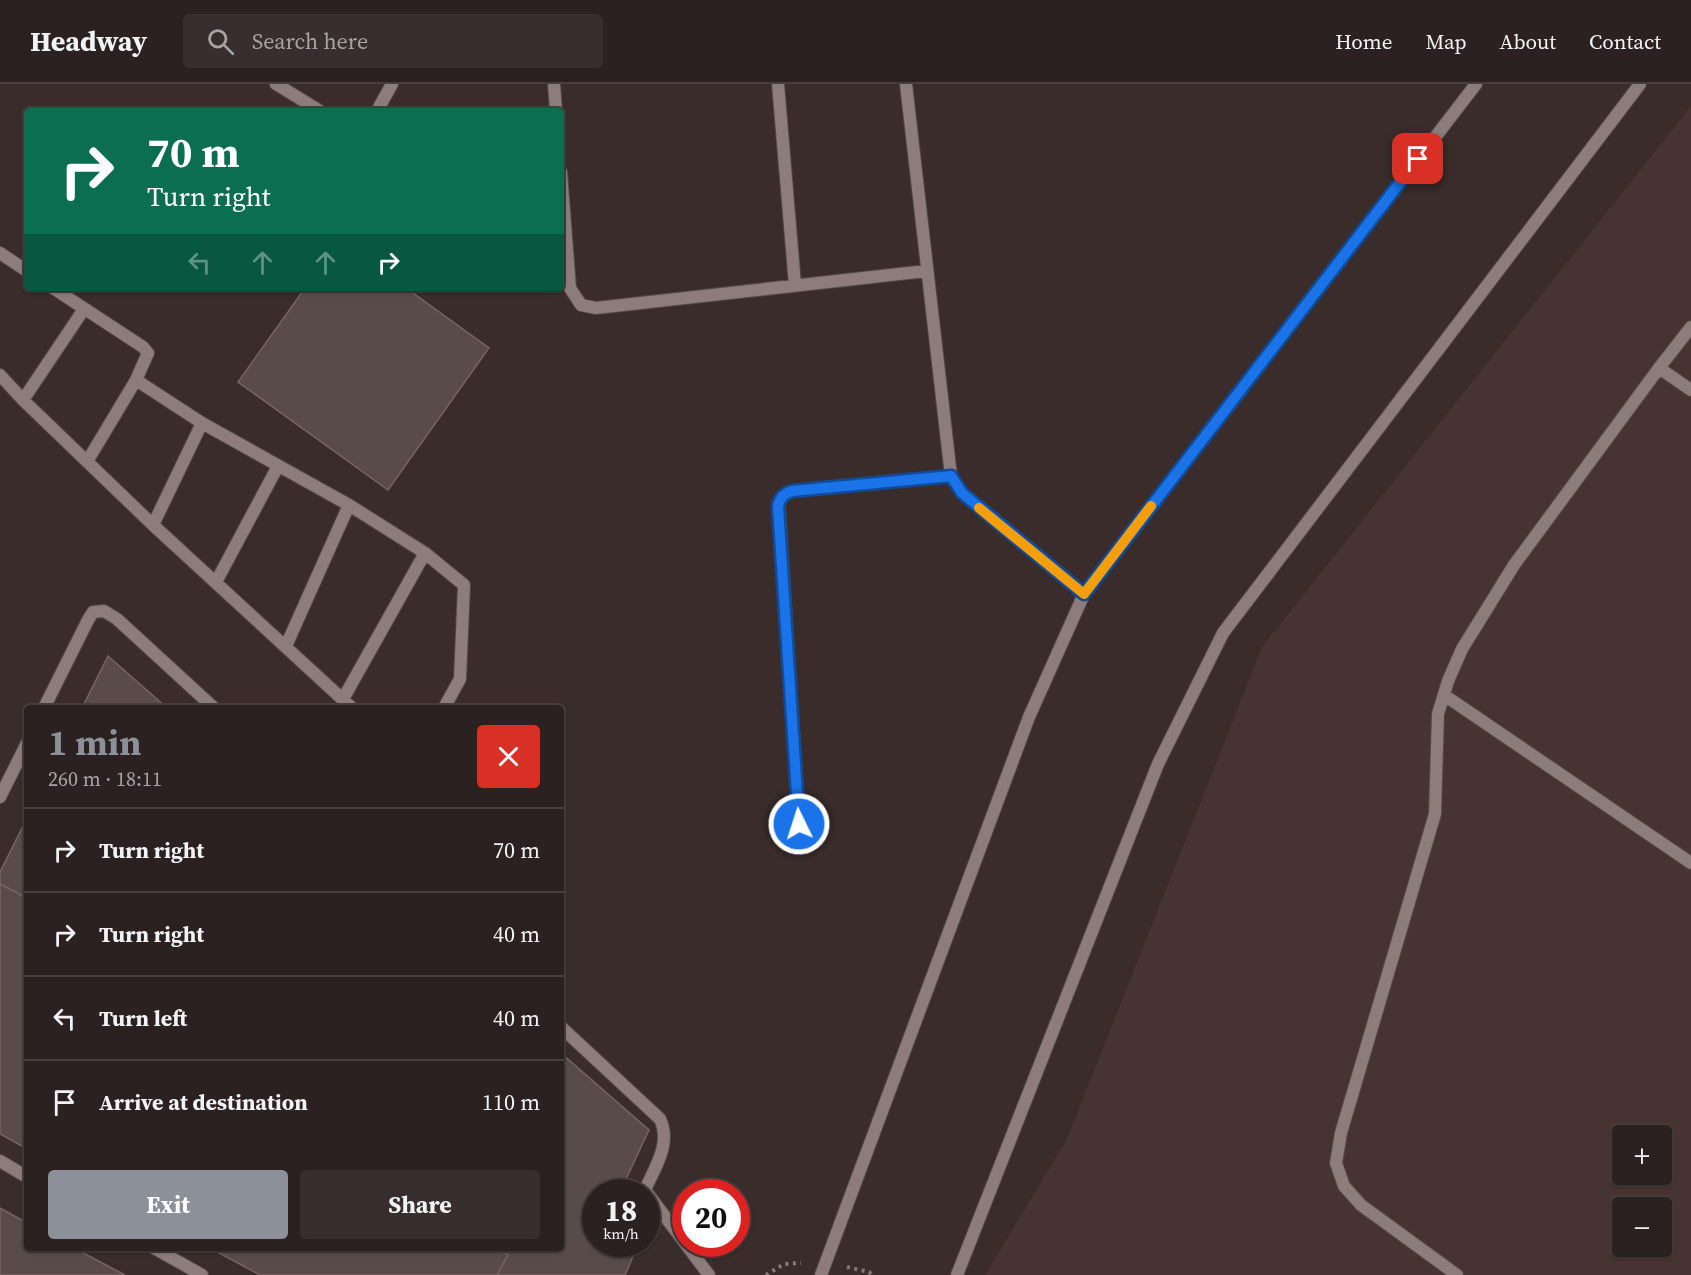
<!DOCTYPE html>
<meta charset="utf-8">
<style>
body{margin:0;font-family:"Source Serif 4",serif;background:#372e2d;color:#f1f3f6;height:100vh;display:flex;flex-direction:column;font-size:22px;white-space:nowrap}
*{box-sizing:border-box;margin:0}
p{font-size:20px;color:#a6a3a5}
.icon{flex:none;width:33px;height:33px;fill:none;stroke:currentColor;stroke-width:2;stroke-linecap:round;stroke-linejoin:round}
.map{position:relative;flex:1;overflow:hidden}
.side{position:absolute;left:24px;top:621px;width:540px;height:546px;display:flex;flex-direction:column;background:#2b2120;border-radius:6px;box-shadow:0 2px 4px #0004,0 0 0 2px #473e3e}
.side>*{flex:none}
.banner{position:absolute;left:24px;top:24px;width:540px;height:183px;border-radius:6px;box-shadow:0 2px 4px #0004,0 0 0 2px #473e3e;background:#0b6e4f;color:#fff;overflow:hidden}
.fabs{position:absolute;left:1612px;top:1041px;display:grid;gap:12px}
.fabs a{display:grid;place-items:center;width:60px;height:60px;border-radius:6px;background:#2b2120;box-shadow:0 2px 4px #0004,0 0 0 2px #473e3e;font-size:30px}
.speed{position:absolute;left:582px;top:1095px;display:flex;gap:12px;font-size:30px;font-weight:700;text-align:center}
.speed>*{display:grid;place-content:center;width:78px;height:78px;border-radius:50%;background:#2b2120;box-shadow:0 2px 4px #0004,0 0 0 2px #473e3e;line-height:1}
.speed small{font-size:15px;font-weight:400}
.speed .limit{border:9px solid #d22;background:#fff;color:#111}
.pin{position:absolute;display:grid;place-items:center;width:51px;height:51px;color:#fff;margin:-26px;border-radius:12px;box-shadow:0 3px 9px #0006}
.me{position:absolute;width:66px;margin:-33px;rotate:356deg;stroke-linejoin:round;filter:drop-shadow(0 0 4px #0008)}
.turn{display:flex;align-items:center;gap:21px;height:126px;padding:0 24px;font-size:27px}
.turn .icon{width:78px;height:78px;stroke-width:2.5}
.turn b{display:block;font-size:42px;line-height:51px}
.lanes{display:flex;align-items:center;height:57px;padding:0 24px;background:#0003;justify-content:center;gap:30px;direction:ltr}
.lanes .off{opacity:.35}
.round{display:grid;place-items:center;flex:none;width:63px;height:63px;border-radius:6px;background:#372e2d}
.overview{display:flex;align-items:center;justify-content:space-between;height:102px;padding:0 24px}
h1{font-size:36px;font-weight:700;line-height:45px;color:#8c9099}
.primary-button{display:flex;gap:12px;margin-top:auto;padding:12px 24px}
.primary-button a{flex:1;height:69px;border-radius:6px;background:#8c9099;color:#fff;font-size:24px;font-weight:700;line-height:69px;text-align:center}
.primary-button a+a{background:#372e2d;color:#f1f3f6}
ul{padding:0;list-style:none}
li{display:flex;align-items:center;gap:18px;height:84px;padding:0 24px;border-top:2px solid #473e3e}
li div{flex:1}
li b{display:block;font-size:22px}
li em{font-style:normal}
header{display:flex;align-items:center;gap:36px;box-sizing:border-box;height:84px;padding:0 30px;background:#2b2120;border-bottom:2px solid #473e3e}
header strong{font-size:28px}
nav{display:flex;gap:33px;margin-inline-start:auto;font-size:21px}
.search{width:420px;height:54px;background:#372e2d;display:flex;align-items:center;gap:15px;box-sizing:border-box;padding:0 21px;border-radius:6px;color:#a6a3a5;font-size:22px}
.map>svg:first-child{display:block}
.built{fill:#473332;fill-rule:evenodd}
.building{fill:#594b4a;stroke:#746564;stroke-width:1.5}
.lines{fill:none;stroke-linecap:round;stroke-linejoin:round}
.service-casing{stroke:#544949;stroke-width:14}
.path{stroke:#867a79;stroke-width:4;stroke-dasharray:3 4.5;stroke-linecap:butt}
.service{stroke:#8c7d7c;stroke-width:12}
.route-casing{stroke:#114b97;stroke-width:15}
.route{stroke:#1a73e8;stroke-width:10}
.slow{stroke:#f59e0b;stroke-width:10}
</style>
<header>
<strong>Headway</strong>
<div class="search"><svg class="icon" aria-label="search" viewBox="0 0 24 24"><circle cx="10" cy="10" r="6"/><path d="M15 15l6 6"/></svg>Search here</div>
<nav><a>Home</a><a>Map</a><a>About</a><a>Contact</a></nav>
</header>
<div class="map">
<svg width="1691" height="1191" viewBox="0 0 1691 1191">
<rect width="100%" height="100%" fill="#392c2b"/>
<!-- built -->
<path class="built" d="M1691,22V1191H985L1067,1055L1262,563ZM1623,1052H1662V1090H1623ZM1623,1124H1662V1162H1623Z"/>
<!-- building -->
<path class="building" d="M305,204H406L489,264L388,406L238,298Z
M108,572L167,624H82Z
M27,734V814L0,800V788Z
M0,800L27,814V1065L0,1050Z
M561,969L649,1046L620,1108H596V1160H618L635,1168L625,1191H497L508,1171L496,1164H561Z
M0,1124L27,1139V1164H74L125,1191H0Z
M210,1164H496L508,1171L497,1191H260Z"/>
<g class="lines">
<!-- service casing -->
<g class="service-casing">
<path id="service" d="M276,0L320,27
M554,0L556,27
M778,0L795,201
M906,0L951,392L962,409L1084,510
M377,27L392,0
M561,88L570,204L581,221L596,224L926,187
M0,169L27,187
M53,204L143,263L148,269L136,296L202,339L349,421L425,469L464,501L460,595L444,624
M1659,284L1691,306
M0,291L23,316L153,441L352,624
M23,316L84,225
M88,376L136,296
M153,441L202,339
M216,498L278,382
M286,562L349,421
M1444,611L1691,779
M343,615L425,469
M44,624L88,536L93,528L104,527L117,535L214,624
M0,713L27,659
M799,740L779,422C780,414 783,410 792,407L951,392
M561,943L660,1035C672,1060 654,1085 644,1108
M0,1077L27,1093
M645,1106L709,1191
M154,1164L202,1191
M821,1191L1029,633L1084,510L1476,0
M957,1191L1158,680L1223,549L1640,0
M1457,1191L1361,1121L1344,1102L1336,1079L1341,1049L1435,730L1438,630L1448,597L1462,565L1514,481L1659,284L1691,243"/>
</g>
<!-- path -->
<path class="path" d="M847,1183L869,1188L872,1191
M766,1191L784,1180L801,1179"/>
<!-- service -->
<use href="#service" class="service"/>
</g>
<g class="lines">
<!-- route casing -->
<g class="route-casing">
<path id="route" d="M799,740L778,422C780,414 783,410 792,407L951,392L962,409L1084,510L1418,75"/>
</g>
<!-- route -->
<use href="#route" class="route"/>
<!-- slow -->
<path class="slow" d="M979,424L1084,510L1151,422"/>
</g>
</svg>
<div class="fabs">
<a>+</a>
<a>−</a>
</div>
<div class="speed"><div>18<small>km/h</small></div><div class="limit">20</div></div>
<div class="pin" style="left:1418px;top:75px;background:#d93025"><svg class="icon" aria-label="arrive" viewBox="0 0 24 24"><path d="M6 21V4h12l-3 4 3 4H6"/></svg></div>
<svg class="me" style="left:799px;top:740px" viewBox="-20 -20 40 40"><circle r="17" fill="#1a73e8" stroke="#fff" stroke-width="3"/><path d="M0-11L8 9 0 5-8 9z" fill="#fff"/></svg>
<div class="banner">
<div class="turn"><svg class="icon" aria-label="right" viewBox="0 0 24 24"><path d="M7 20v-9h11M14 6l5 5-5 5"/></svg><div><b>70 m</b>Turn right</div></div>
<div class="lanes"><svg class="icon off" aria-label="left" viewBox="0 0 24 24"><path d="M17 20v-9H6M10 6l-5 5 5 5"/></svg><svg class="icon off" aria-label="ahead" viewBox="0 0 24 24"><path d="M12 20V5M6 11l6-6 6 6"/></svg><svg class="icon off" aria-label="ahead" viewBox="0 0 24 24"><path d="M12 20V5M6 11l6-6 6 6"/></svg><svg class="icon" aria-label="right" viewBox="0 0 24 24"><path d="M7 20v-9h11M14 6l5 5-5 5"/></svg></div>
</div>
<section class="side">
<div class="overview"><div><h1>1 min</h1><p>260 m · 18:11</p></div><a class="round" style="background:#d93025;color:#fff"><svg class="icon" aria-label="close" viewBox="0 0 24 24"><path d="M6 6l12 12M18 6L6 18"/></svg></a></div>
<ul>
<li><svg class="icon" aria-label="right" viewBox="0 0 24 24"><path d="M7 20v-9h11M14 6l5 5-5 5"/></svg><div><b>Turn right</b></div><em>70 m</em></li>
<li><svg class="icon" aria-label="right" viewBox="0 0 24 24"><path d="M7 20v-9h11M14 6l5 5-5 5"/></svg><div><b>Turn right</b></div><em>40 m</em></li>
<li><svg class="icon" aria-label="left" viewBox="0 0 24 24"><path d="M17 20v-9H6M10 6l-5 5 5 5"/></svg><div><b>Turn left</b></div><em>40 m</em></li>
<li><svg class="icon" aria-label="arrive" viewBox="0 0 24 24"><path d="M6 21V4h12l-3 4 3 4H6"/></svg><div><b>Arrive at destination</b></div><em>110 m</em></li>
</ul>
<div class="primary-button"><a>Exit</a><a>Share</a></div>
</section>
</div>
